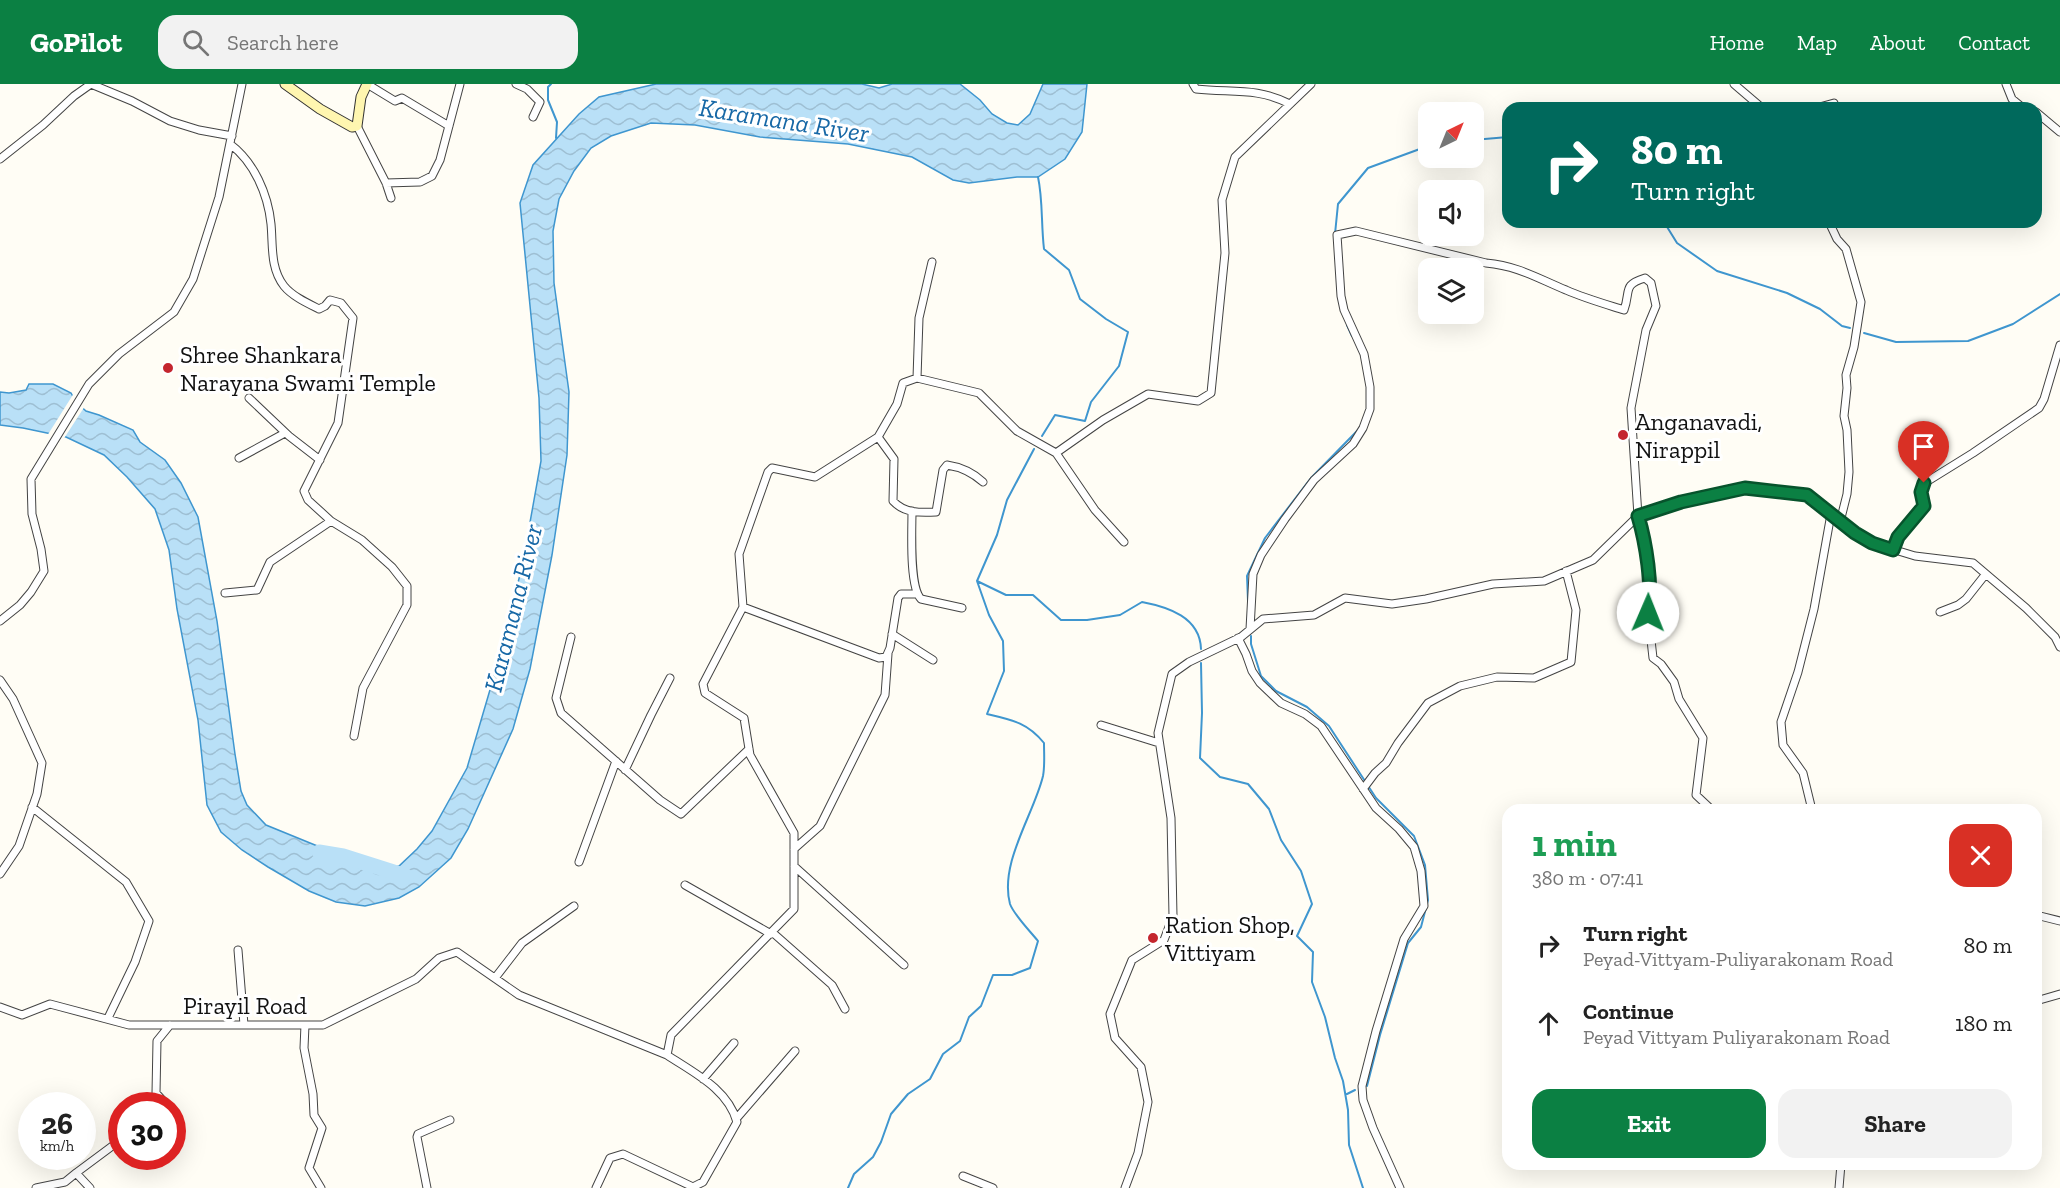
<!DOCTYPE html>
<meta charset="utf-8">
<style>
body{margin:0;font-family:"Zilla Slab",serif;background:#f2f2f2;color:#222;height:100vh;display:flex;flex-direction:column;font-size:22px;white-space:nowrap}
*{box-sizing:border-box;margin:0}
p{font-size:20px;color:#767676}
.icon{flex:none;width:33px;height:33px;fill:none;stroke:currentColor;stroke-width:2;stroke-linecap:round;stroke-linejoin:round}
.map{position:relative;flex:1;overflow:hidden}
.side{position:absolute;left:1502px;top:720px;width:540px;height:366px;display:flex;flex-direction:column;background:#fff;border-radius:18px;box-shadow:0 6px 24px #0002}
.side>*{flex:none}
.guide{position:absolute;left:1502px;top:18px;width:540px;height:126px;border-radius:18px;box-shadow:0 6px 24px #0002;background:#00695c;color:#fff;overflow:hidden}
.needle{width:39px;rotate:43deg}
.tools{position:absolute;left:1418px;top:18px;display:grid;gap:12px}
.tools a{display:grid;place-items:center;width:66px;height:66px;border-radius:12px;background:#fff;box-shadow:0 6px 24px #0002;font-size:30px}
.speed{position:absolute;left:18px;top:1008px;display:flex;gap:12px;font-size:30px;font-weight:700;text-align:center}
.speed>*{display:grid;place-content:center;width:78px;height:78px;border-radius:50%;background:#fff;box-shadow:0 6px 24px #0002;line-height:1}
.speed small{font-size:15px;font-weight:400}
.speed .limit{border:9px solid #d22;background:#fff;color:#111}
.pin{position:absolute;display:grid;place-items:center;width:51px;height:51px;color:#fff;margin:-62px -26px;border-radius:50% 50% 50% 0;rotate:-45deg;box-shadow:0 0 6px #0007}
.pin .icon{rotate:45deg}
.me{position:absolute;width:66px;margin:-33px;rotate:1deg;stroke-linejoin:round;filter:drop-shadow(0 0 4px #0008)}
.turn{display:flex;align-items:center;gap:21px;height:126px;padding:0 30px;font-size:27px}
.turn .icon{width:78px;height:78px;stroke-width:2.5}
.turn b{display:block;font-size:42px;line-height:51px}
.round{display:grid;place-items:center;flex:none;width:63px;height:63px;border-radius:18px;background:#f2f2f2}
.overview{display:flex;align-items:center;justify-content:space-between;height:102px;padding:0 30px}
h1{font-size:36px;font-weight:800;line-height:45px;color:#1e9e55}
.cta{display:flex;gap:12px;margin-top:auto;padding:12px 30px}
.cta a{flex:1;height:69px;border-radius:18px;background:#0b8043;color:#fff;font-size:24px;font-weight:800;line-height:69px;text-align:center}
.cta a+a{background:#f2f2f2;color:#222}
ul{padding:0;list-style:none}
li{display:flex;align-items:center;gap:18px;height:78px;padding:0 30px}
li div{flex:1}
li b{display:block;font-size:22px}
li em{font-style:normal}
header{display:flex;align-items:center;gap:36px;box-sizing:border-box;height:84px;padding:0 30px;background:#0b8043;color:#fff}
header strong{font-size:28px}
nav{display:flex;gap:33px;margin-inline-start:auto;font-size:21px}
.search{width:420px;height:54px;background:#f2f2f2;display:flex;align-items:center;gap:15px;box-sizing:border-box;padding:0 21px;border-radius:18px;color:#767676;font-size:22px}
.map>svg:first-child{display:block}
.water{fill:url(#water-waves);stroke:#3f96cf;stroke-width:1.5}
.pier{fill:#fffdf5}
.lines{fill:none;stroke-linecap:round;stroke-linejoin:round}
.stream{stroke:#3f96cf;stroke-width:2}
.river{stroke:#b9e0f7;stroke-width:15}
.street-casing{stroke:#444;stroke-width:9}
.secondary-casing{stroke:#333;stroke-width:11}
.street{stroke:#fff;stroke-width:7}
.secondary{stroke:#fff6b0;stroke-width:9}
.route-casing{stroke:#07532c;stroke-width:15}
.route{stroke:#0b8043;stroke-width:10}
.poi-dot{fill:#c4262e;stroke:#fff;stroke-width:2}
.labels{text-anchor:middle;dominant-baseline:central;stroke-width:6;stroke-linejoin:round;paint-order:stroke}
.poi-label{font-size:24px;fill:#111;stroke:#fff;text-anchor:start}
.street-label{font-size:24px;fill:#111;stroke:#fff}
.water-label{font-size:26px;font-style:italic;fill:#1768a6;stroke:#fff}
</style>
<header>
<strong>GoPilot</strong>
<div class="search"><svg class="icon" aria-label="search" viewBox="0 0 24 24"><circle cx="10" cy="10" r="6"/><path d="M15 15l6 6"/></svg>Search here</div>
<nav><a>Home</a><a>Map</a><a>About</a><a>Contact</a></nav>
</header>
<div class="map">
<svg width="2060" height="1104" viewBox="0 0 2060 1104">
<defs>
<pattern id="water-waves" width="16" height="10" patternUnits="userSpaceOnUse" patternTransform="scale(1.5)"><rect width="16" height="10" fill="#b9e0f7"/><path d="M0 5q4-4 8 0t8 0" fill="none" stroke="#9ebfd3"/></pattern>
</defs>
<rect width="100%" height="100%" fill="#fffdf5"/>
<!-- water -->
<path class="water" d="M656,0H862L879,4L892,0H960L980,16L992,30L1007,39L1018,41L1030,30L1043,0H1087L1082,48L1065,75L1038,93H1017L969,99L953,96L912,73L848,60L760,53L695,41L651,39L611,52L591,64L574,87L559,115L553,147L554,199L569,308L567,371L552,471L530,585L513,645L468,745L451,774L419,803L399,814L365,822L336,818L309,807L268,783L242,766L221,748L207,721L198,636L177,525L169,466L155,425L127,393L104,371L66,353L23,344L0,341V308L9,309L26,306L29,300H53L71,309L76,318L86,327L99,331L133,346L140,358L165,376L181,399L198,433L217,537L235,670L241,707L247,721L266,741L381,788L399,782L417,765L432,747L467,684L492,599L522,483L541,377L539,314L520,119L533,81L579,30L599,13Z"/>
<!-- pier -->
<path class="pier" d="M74,309L85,322L63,356L47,352Z"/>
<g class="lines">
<!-- stream -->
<path class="stream" d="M551,0L548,3V16L557,38L556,54
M1473,56L1508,53
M1038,93C1043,116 1041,140 1044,165L1069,186L1080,215L1106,235L1128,248L1119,282L1091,318L1085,337L1055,331L1042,352
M1664,138L1677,159L1717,187L1787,209L1820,225L1842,242L1850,244
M1335,150L1338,120L1368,84L1428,62
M1347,241L1352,252
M1864,249L1896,258L1968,257L2013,240L2060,210
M1034,365L1007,416L997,451L977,497L1006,511H1033L1061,536H1087L1120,531L1142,518C1168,523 1200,533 1201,565
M1248,517L1247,492L1265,454L1311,394L1358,346
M1251,552V560L1261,592L1276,607L1307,623L1329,642L1376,714L1414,752L1425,781L1428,816L1421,843L1408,859L1380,951L1367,1002
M1201,579L1202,629L1200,674L1220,693L1248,700L1269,725L1281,756L1301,787L1312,820L1297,852L1313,868L1312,898L1325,933L1335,974L1343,997L1348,1026L1349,1061L1363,1104
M1347,1010L1355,1006
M848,1104L854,1090L873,1073L881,1058L891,1030L908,1010L930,995L943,970L960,957L969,933L981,922L993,891H1012L1030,884L1038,857C1030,847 1014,831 1010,820C999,779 1034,730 1043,692C1045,682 1044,670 1044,659C1028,639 1013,636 987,630L1004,587L1003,557L989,531L977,497"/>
<!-- river -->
<path class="river" d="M319,768L343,772L406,792"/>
<!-- street casing -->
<g class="street-casing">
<path id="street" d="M91,0L132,17L170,37L199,46L232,52
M367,0L395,17L402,14L449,42
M516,0L527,5L540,18L533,33
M1193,0L1196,5C1231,9 1257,3 1290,20
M1734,0L1762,24
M2006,0L2012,15L2023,24
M1816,24L1834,19
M2036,28L2060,48
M357,42L386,99L391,114
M0,75L43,41L74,12L91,0
M386,99L420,98L432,92L440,76L460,0
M1829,138L1837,155L1846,165L1861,218L1854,263L1846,291L1847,304L1844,332L1847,346L1849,388L1847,410L1840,438
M917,294L919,234L932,178
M249,314L289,352L320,376
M878,353L894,375L893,417C904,429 920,429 936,428L943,386L947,381C961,383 972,388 983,398
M1056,369L1095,426L1124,458
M239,374L285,349
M912,427C912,446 909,503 921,515L962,524
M331,437L362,456L392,483L407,502V521L363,604L354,652
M1893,466L1898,453L1924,422L1921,408L1923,400L1973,369L2039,324L2044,315L2060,261
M225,509L257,506L270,478L331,437L308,416L304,407L338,339L353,234L341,219L330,216L325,222L319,225C307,219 292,212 284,202C270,184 273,161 271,140C268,110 254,78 230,60
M743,523L879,574L886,573L890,564L898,514L901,510H917
M1940,528L1958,521L1966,515L1985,491
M0,537L20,521L31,508L44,487L41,465L32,430L31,395L89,300L119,270L174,228L193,195L219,113L242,0
M1250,545L1253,490L1261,471L1285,435L1314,396L1353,360L1363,344L1370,325V303L1364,270L1344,226L1341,212L1337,151L1356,147L1486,179C1518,182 1537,194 1566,206C1584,214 1605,220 1624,226C1631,207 1622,201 1645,194L1651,199L1656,222L1646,246L1631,324L1638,432L1647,475L1650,517L1648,529L1653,574L1661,580L1674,598L1679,615L1703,654L1696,711L1712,726
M892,550L933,576
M571,553L556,614L561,629L660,716L681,730L749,665
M1238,554L1246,570L1252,587L1260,599L1281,619L1305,630L1321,642L1376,724L1399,745L1414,763L1421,787L1424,822L1404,855L1376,947L1362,1002L1363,1016L1373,1044L1400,1104
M0,596L13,615L42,679L37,710L19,762L0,790
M1101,641L1159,659
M625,686L651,631L670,594
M1363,705L1375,689L1386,679L1398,659L1428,619L1460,602L1497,593L1534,594L1571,578L1576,526L1566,487
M32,723L126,798L149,837L135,878L108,934
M1812,726L1803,689L1783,661L1781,638L1798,588L1814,525L1831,430
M794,765L820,742L885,611L888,570
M579,778L616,677
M794,782L904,881
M685,801L771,850
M2036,831L2060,837
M772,848L832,901L845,925
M238,866L244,941
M495,894L522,859L574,822
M2036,917L2060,910
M0,923L22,931L50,920L129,941H323L416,895L439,874L457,868L519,911L667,971
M305,941L304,964L313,1010L314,1031L322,1044L309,1084L321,1104
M703,995L734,959
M168,1022L156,1009L157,957L170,941
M736,1035L795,967
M76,1089L115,1060L122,1058
M963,1092L993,1104
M36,1104L65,1098L76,1089L90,1104
M427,1104L417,1053L418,1050L450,1036
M596,1104L610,1074L623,1070L693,1103L703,1098L737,1038C728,1005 694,989 667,971L671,951L794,825V749L750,671L744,634L705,609L703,600L743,523L739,470L768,388L772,384L815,393L878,353L897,320L903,299L917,294L979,309L1017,347L1056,369L1103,336L1148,310L1198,317L1211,309L1225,169L1222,116L1235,73L1311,0
M1125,1104L1138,1069L1148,1018L1141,983L1115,954L1110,930L1132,876L1164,856L1173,832L1171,734L1158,649L1172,590L1189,578L1241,553L1263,535L1314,531L1345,514L1392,520L1426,515L1493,500L1544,497L1593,476L1638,432L1681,418L1745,404L1807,411L1847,443L1872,459L1915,472L1973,479L2026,524L2055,553L2060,563
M1839,1104L1841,1080"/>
</g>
<!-- secondary casing -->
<g class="secondary-casing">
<path id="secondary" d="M285,0L320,25L352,43L357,42L361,13L367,0"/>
</g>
<!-- street -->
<use href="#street" class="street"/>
<!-- secondary -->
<use href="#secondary" class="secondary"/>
</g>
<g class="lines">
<!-- route casing -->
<g class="route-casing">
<path id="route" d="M1648,529C1653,502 1646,459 1638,432L1681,418L1745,404L1807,411L1855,449L1872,459L1893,466L1898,453L1924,422L1921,408L1924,399"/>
</g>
<!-- route -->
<use href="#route" class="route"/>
</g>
<!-- markers -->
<g class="poi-dot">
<circle cx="168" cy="284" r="6"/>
<circle cx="1623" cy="351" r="6"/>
<circle cx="1153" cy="854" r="6"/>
</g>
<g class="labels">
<!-- poi labels -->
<g class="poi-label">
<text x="180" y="270">Shree Shankara<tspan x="180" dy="28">Narayana Swami Temple</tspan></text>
<text x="1635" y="337">Anganavadi,<tspan x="1635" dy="28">Nirappil</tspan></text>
<text x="1165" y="840">Ration Shop,<tspan x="1165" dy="28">Vittiyam</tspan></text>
</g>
<!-- street labels -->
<g class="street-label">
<text x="245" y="921">Pirayil Road</text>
</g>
<!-- water labels -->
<g class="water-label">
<text transform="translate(784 36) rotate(9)">Karamana River</text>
<text transform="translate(513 524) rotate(-76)">Karamana River</text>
</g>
</g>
</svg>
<div class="tools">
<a><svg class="needle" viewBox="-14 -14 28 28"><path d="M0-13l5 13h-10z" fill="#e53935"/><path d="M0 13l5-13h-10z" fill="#767676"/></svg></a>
<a><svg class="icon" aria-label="sound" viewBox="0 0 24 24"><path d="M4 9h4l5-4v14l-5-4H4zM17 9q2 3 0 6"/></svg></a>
<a><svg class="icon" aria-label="layers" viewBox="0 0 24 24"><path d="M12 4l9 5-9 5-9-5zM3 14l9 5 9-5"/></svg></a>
</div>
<div class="speed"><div>26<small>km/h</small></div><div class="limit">30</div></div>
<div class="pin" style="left:1924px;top:399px;background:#d93025"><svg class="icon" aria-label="arrive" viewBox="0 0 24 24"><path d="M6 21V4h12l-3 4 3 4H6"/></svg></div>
<svg class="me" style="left:1648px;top:529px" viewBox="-20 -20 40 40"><circle r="19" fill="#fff"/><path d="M0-13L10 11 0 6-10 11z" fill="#0b8043"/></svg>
<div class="guide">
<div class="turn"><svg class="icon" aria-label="right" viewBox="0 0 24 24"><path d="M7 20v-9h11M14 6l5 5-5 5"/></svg><div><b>80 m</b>Turn right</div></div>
</div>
<section class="side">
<div class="overview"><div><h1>1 min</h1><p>380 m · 07:41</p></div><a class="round" style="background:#d93025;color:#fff"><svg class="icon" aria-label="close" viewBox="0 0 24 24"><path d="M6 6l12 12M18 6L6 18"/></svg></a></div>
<ul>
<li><svg class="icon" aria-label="right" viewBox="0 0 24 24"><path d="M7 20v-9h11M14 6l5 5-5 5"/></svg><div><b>Turn right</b><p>Peyad-Vittyam-Puliyarakonam Road</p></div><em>80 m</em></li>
<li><svg class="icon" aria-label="ahead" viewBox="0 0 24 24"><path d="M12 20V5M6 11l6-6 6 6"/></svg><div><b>Continue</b><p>Peyad Vittyam Puliyarakonam Road</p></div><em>180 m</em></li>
</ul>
<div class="cta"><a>Exit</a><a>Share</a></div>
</section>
</div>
